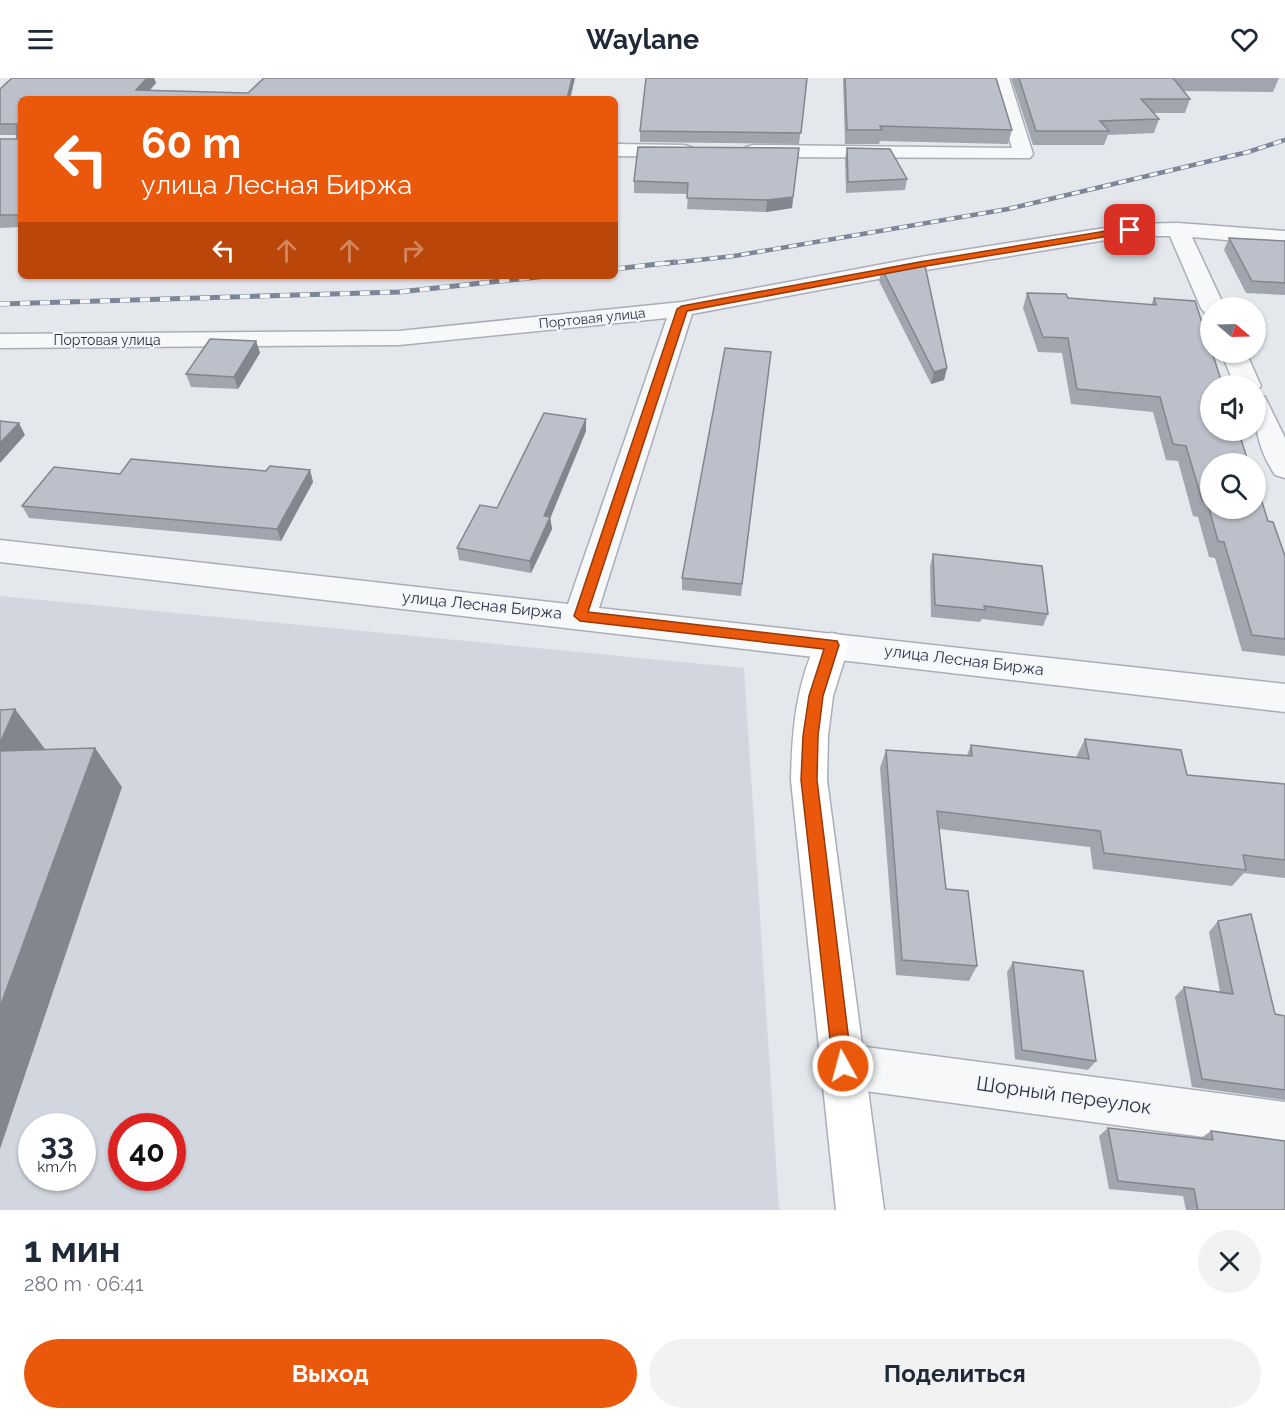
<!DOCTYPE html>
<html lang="ru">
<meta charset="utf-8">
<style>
body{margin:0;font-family:Raleway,sans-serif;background:#f2f2f3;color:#1f2937;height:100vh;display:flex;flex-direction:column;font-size:22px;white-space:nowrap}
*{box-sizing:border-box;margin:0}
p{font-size:20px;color:#747a83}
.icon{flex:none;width:33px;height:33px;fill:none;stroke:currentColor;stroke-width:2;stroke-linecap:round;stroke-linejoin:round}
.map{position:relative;height:1132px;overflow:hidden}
.panel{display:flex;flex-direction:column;background:#fff;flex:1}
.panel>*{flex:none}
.hud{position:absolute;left:18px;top:18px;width:600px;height:183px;border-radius:9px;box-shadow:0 2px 4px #0004;background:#ea580c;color:#fff;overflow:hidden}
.needle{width:39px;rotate:109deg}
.controls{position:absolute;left:1200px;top:219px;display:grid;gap:12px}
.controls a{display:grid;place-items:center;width:66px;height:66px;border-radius:50%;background:#fff;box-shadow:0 2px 4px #0004;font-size:30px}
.speed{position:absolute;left:18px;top:1035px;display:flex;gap:12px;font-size:30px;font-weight:700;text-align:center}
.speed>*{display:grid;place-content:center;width:78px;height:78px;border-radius:50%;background:#fff;box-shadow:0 2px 4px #0004;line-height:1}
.speed small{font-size:15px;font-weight:400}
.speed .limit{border:9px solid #d22;background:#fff;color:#111}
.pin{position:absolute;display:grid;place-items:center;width:51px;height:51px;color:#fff;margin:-26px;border-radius:12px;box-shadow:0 3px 9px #0006}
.me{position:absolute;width:66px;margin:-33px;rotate:353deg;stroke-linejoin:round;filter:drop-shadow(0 0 4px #0008)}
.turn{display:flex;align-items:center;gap:21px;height:126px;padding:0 24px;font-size:27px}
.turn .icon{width:78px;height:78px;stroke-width:2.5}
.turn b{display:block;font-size:42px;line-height:51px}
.lanes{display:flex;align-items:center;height:57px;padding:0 24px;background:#0003;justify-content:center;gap:30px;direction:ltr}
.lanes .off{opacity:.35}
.round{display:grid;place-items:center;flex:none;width:63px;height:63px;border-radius:32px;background:#f2f2f3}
.summary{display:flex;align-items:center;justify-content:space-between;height:102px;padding:0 24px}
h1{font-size:36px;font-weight:700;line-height:45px}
.button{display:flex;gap:12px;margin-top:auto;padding:12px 24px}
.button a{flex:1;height:69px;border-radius:36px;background:#ea580c;color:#fff;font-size:24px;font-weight:700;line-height:69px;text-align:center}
.button a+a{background:#f2f2f3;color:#1f2937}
header{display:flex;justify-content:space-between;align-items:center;height:78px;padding:0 24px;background:#fff;font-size:27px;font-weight:700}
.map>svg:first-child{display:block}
.built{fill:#d2d6de;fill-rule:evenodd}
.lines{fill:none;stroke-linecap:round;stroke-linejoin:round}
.street-casing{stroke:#a9aeb7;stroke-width:3}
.secondary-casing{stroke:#a9aeb7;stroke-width:3}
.street{fill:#f7f8fa;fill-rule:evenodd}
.secondary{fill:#fff;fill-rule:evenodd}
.rail-far1-casing{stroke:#7d8696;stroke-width:4.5}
.rail-casing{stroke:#7d8696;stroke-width:5}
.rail-far1{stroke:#f4f6f9;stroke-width:3;stroke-dasharray:8;stroke-linecap:butt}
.rail{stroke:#f4f6f9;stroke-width:4;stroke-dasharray:10;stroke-linecap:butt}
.wall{fill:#a1a5ae}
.shaded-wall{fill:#83868d}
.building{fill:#bbc0ca;stroke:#83868d;stroke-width:1.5}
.route{fill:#ea580c;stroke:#983908;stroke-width:1.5}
.labels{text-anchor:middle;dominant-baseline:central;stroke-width:4.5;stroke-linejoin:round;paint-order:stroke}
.far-street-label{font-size:14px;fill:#2b3445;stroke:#f4f6f9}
.street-label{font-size:16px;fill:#2b3445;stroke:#f4f6f9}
.near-street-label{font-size:20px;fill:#2b3445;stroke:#f4f6f9}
</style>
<header><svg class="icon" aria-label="menu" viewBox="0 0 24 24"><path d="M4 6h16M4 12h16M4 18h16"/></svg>Waylane<svg class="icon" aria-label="heart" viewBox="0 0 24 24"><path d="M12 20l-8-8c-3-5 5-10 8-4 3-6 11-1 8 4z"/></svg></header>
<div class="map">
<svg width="1285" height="1132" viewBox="0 0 1285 1132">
<rect width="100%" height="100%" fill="#e4e7ec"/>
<!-- built -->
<path class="built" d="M0,518L744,590L779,1132H0ZM32,1048H82V1100H32ZM122,1048H172V1100H122Z"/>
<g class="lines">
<!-- street casing -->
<g class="street-casing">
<path id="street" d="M991,0H1009L1033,76L1030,80L753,79L746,77L743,73L746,69L753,67L1012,70Z
M615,66L684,67L691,69L694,73L691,77L684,79L615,78Z
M1178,145L1285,153V167L1192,159L1225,230H1210V237L1205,235L1201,230L1170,158H1130L926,192L692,236L599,530L1285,606V634L0,484V462L568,526L667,240L399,267L0,270V256L399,253L682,224L926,178L1130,146Z
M1221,274H1246L1261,308L1257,313L1256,308H1235Z
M1256,317L1265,319L1285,360V400L1275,397C1258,371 1253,347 1256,317Z
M843,966L1285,1024V1070L843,1010L827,1004L821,988L827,972Z"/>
</g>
<!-- secondary casing -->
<g class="secondary-casing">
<path id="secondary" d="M832,555L844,558L849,567L833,618L828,658L827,702L884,1132H836L791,702C792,653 796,602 820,558Z"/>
</g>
<!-- street -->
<use href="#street" class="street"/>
<!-- secondary -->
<use href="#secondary" class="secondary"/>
<!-- rail-far1 casing -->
<g class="rail-far1-casing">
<path id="rail-far1" d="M662,186L734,178L1008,131L1248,74L1285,62"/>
</g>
<!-- rail casing -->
<g class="rail-casing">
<path id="rail" d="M615,191L675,184
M0,226L399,214L547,198"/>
</g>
<!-- rail-far1 -->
<use href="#rail-far1" class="rail-far1"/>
<!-- rail -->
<use href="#rail" class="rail"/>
</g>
<!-- wall -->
<path class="wall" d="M12,0H154L156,5L150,12L248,15L575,0L570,21H21V149L0,150V61H17V57H0V11Z
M807,0L799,66L640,64V53Z
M843,0H996L1012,52L1008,66L880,63L879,66H845Z
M1011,0H1279L1273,14L1183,13L1190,21L1185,35H1153L1159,41L1154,55L1108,57L1104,67H1033Z
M799,70L792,130L766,134L687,131L688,116L634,115V103Z
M847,70L907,101L905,112L846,115L845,81Z
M1229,160L1285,163V217L1246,215L1224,172Z
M882,191L947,290L944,302L931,306L879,203Z
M1027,215L1068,220L1151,227L1154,220L1285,478V578L1242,573L1215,480L1209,479L1198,439L1193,438L1178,383L1166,382L1153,334L1071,326L1062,275L1038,274L1023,230Z
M256,263L260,275L238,311L191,309L186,296Z
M771,274L741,518L682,512V500Z
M586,341V353L550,439L552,451L531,495L459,482L457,470Z
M310,392L313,404L281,463L29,440L22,428L120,396Z
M933,476L1048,536L1043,548L982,541L980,544L931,539L930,489Z
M1085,661L1187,697L1285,706V800L1244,795L1232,808L1093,791L1090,769L939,751L946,811L977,888L969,903L896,897L880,690L886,672L967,677L971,667L1076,679Z
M1218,843L1275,936L1285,938V1022L1192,1009L1175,919L1184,909L1220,914L1209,854Z
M1013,884L1096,983L1088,992L1015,981L1007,894Z
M1108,1050L1201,1060L1211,1053L1285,1132H1186L1183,1118L1109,1111L1099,1058Z"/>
<!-- shaded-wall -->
<path class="shaded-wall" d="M147,0H154L156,5L142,21L136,12Z
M572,0H575L570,21H567Z
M793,119L792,130L766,134L767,122Z
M256,263L260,275L238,311L234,299Z
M947,290L944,302L931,306L934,294Z
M586,341V353L550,441V439L552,451L531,495L530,483L544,438Z
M19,345L25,357L0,385V365Z
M310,392L313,404L281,463L277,451Z
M15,631L45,671L0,678V665Z
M95,670L122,709L0,1071V929Z"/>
<!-- building -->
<path class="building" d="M12,0H147L136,12L248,15L264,0H572L567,21H21V137H0V61H17V46H0V11Z
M646,0H807L801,55L640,53Z
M845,0H996L1012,52L880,48L882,52H847Z
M1019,0H1173L1190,21H1141L1159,41L1100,43L1109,53H1036Z
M638,69L799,70L793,119L767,122L687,120L688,105L634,103Z
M847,70L890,71L907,101L848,104Z
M1229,160L1285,163V205L1252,203Z
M924,183L947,290L934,294L882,191Z
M1027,215L1066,216L1068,220L1156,227L1154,220L1195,223L1210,269V274H1212L1223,308H1210V352H1238L1249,386H1210V430H1256V405L1268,443L1273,444L1285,478V561L1252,557L1224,464L1218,463L1207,423L1202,422L1186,368L1173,366L1160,319L1077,311L1068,260L1043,259Z
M210,261L256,263L234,299L186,296Z
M725,270L771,274L742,506L682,500Z
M544,335L586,341L544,438L550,439L530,483L457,470L480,427L497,430Z
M0,343L19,345L0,365Z
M131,381L266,393L270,388L310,392L277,451L22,428L54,389L120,396Z
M933,476L1042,488L1048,536L984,528L985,532L935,527Z
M15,631L0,665V632Z
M1085,661L1181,672L1187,697L1285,706V782L1243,777L1246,792L1104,775L1100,753L937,733L946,811L968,813L977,888L902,882L886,672L972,678L971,667L1089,681Z
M95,670L0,929V673Z
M1251,836L1275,936L1285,938V1012L1202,1001L1184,909L1233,916L1218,843Z
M1013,884L1083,893L1096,983L1022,972Z
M1108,1050L1213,1062L1211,1053L1285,1063V1132H1198L1194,1111L1118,1103Z"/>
<!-- route -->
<path class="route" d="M1130,149L1133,150V154L926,188L687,233L588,534L837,563L839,567L823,618L818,658L817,702L852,988L849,995L843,997L836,995L833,988L801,702L803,658L809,618L824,571L580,543L574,538L677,231L682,228L926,183Z"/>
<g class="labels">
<!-- far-street labels -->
<g class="far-street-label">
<text transform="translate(592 240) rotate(-6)">Портовая улица</text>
<text x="107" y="262">Портовая улица</text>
</g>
<!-- street labels -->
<g class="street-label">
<text transform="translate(482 527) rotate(6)">улица Лесная Биржа</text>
<text transform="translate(964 582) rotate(7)">улица Лесная Биржа</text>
</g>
<!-- near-street labels -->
<g class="near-street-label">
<text transform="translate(1064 1017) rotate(8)">Шорный переулок</text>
</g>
</g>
</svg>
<div class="controls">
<a><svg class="needle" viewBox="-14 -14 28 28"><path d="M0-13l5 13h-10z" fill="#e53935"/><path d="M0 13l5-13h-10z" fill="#747a83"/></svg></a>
<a><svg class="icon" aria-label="sound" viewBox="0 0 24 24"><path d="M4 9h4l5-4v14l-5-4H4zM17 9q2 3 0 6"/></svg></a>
<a><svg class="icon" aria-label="search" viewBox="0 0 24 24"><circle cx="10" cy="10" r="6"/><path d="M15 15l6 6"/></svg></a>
</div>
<div class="speed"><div>33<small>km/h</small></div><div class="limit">40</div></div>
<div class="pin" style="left:1130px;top:152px;background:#d93025"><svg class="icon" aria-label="arrive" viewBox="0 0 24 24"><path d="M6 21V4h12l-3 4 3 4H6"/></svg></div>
<svg class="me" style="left:843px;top:988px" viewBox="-20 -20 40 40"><circle r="17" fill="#ea580c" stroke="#fff" stroke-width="3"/><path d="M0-11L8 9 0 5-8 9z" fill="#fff"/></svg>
<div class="hud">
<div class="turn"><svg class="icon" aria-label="left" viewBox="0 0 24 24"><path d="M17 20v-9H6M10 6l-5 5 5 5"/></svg><div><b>60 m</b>улица Лесная Биржа</div></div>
<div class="lanes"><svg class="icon" aria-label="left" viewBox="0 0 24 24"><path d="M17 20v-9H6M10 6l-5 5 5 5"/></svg><svg class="icon off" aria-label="ahead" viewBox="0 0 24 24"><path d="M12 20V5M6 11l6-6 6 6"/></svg><svg class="icon off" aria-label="ahead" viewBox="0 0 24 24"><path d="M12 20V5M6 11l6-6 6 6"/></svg><svg class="icon off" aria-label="right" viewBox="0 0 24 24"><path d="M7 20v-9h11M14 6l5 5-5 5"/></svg></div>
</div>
</div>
<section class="panel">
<div class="summary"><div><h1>1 мин</h1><p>280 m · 06:41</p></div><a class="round"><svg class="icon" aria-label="close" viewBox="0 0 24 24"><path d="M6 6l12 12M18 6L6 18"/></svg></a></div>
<div class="button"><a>Выход</a><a>Поделиться</a></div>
</section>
